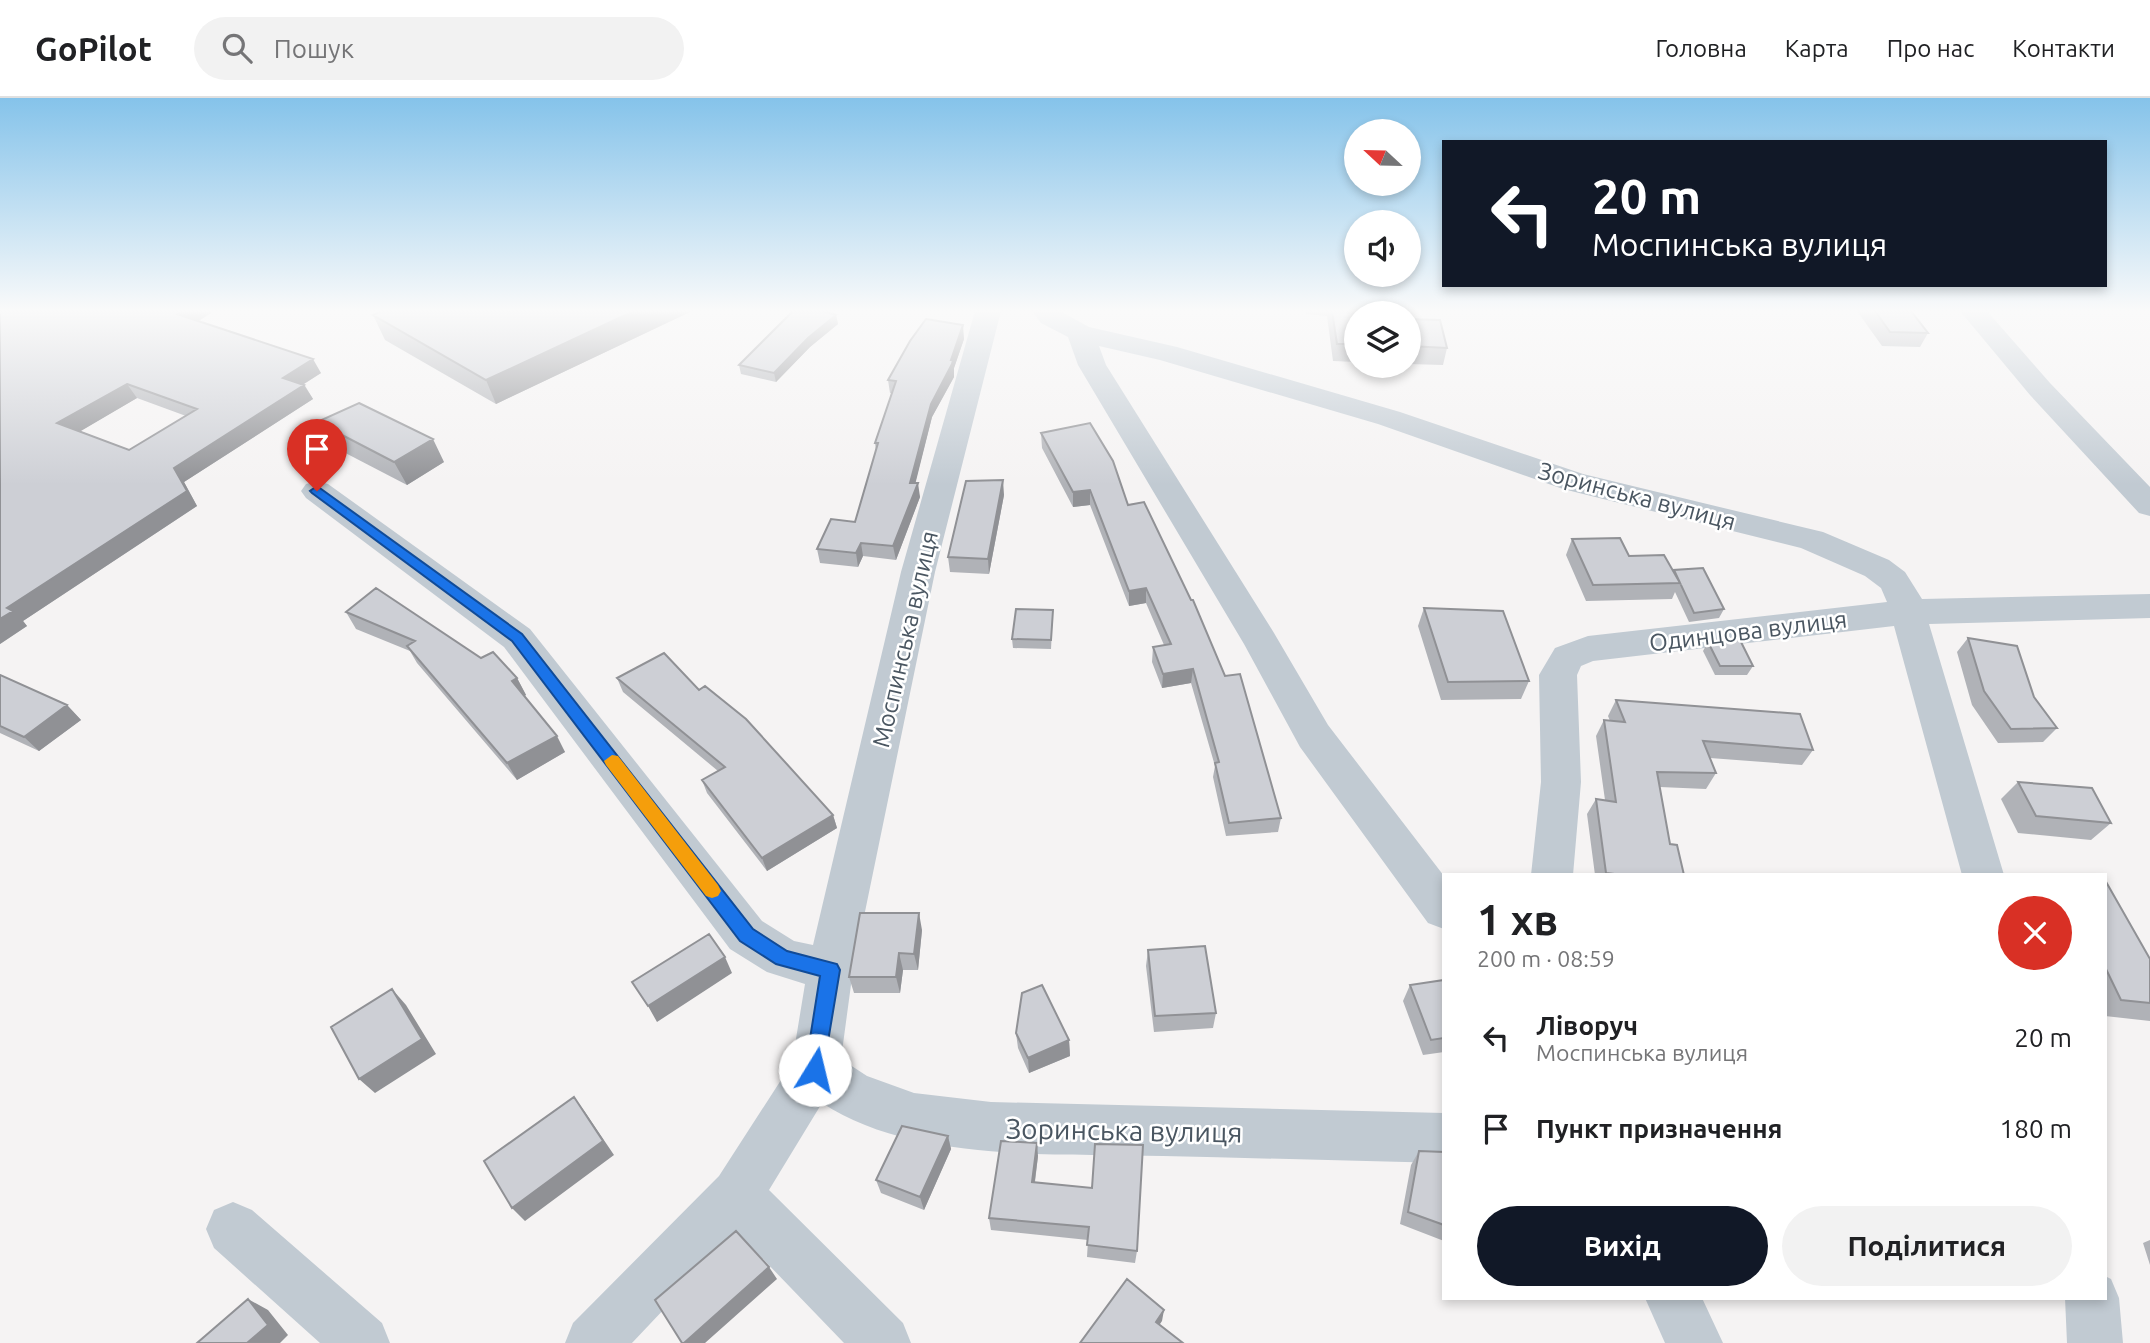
<!DOCTYPE html>
<html lang="uk">
<meta charset="utf-8">
<style>
body{margin:0;font-family:Ubuntu,sans-serif;background:#f2f2f2;color:#202124;height:100vh;display:flex;flex-direction:column;font-size:26px;white-space:nowrap}
*{box-sizing:border-box;margin:0}
p{font-size:23px;color:#757577}
.icon{flex:none;width:38px;height:38px;fill:none;stroke:currentColor;stroke-width:2;stroke-linecap:round;stroke-linejoin:round}
.map{position:relative;flex:1;overflow:hidden}
.side{position:absolute;left:1442px;top:775px;width:665px;height:427px;display:flex;flex-direction:column;background:#fff;border-radius:0px;box-shadow:0 4px 10px #0003}
.side>*{flex:none}
.guide{position:absolute;left:1442px;top:42px;width:665px;height:147px;border-radius:0px;box-shadow:0 4px 10px #0003;background:#111827;color:#fff;overflow:hidden}
.needle{width:46px;rotate:292deg}
.controls{position:absolute;left:1344px;top:21px;display:grid;gap:14px}
.controls a{display:grid;place-items:center;width:77px;height:77px;border-radius:50%;background:#fff;box-shadow:0 4px 10px #0003;font-size:35px}
.pin{position:absolute;display:grid;place-items:center;width:60px;height:60px;color:#fff;margin:-72px -30px;border-radius:50% 50% 50% 0;rotate:-45deg;box-shadow:0 0 7px #0007}
.pin .icon{rotate:45deg}
.me{position:absolute;width:77px;margin:-38px;rotate:9deg;stroke-linejoin:round;filter:drop-shadow(0 0 5px #0008)}
.turn{display:flex;align-items:center;gap:24px;height:147px;padding:0 35px;font-size:32px}
.turn .icon{width:91px;height:91px;stroke-width:2.5}
.turn b{display:block;font-size:49px;line-height:60px}
.round{display:grid;place-items:center;flex:none;width:74px;height:74px;border-radius:37px;background:#f2f2f2}
.headline{display:flex;align-items:center;justify-content:space-between;height:119px;padding:0 35px}
h1{font-size:42px;font-weight:700;line-height:52px}
.cta{display:flex;gap:14px;margin-top:auto;padding:14px 35px}
.cta a{flex:1;height:80px;border-radius:42px;background:#111827;color:#fff;font-size:28px;font-weight:700;line-height:80px;text-align:center}
.cta a+a{background:#f2f2f2;color:#202124}
ul{padding:0;list-style:none}
li{display:flex;align-items:center;gap:21px;height:91px;padding:0 35px}
li div{flex:1}
li b{display:block;font-size:26px}
li em{font-style:normal}
header{display:flex;align-items:center;gap:42px;box-sizing:border-box;height:98px;padding:0 35px;background:#fff;border-bottom:2px solid #e0e0e0}
header strong{font-size:33px}
nav{display:flex;gap:38px;margin-inline-start:auto;font-size:24px}
.search{width:490px;height:63px;background:#f2f2f2;display:flex;align-items:center;gap:18px;box-sizing:border-box;padding:0 24px;border-radius:38px;color:#757577;font-size:26px}
.map>svg:first-child{display:block}
.lines{fill:none;stroke-linecap:round;stroke-linejoin:round}
.street{fill:#c1cad2;fill-rule:evenodd}
.wall{fill:#b0b2b7;fill-rule:evenodd}
.shaded-wall{fill:#909195}
.building{fill:#cdcfd5;stroke:#909195;stroke-width:2;fill-rule:evenodd}
.route{fill:#1a73e8;stroke:#114b97;stroke-width:2}
.slow{fill:#f59e0b}
.labels{text-anchor:middle;dominant-baseline:central;stroke-width:5;stroke-linejoin:round;paint-order:stroke}
.street-label{font-size:24px;fill:#4a5661;stroke:#fff}
.near-street-label{font-size:28px;fill:#4a5661;stroke:#fff}
</style>
<header>
<strong>GoPilot</strong>
<div class="search"><svg class="icon" aria-label="search" viewBox="0 0 24 24"><circle cx="10" cy="10" r="6"/><path d="M15 15l6 6"/></svg>Пошук</div>
<nav><a>Головна</a><a>Карта</a><a>Про нас</a><a>Контакти</a></nav>
</header>
<div class="map">
<svg width="2150" height="1245" viewBox="0 0 2150 1245">
<rect width="100%" height="100%" fill="#f5f3f3"/>
<g class="lines">
<!-- street -->
<path class="street" d="M975,213H1001L935,474L853,872L841,961L867,978L914,995L991,1004L1444,1015V1065C1350,1063 1257,1060 1163,1058C1057,1055 913,1065 822,1005L769,1092L903,1225L911,1245H844L737,1134L632,1245H565L573,1225L719,1078L792,965L805,886L767,874L730,851L504,549L306,400L301,393L306,386L317,383L328,386L530,531L762,823L794,843L813,847L901,474Z
M1032,213H1060L1089,229L1177,249L1400,314L1583,376L1823,434L1889,462L1905,474L1922,501L2150,496V520L1929,526L2004,777H1962L1894,528L1593,563L1581,568L1577,577L1581,684L1573,777H1531L1541,684L1539,577L1555,550L1588,538L1887,504L1881,490L1865,478L1801,450L1563,391L1378,326L1160,262L1099,248L1106,267L1274,535L1328,627L1444,778V831L1428,825L1300,649L1244,546L1078,267L1068,239L1041,225Z
M1960,213H1987L2050,285L2150,389V418L2139,415L2030,297Z
M233,1104L252,1112L382,1225L390,1245H320L214,1150L206,1131L214,1112Z
M2105,1178L2111,1181L2119,1200L2123,1245H2067L2065,1200H2105Z
M1645,1200H1702L1723,1245H1665Z"/>
</g>
<!-- wall -->
<path class="wall" d="M0,213H214L198,223L321,275L304,286L313,301L184,384L197,408L23,523L27,528L0,546ZM137,300L186,318L129,352L80,333Z
M382,213H692L496,306L385,242L373,217Z
M1306,213H1366L1356,215V264L1333,263L1327,218L1306,216Z
M1857,213H1911L1928,235L1920,249L1882,248Z
M836,217L838,226L810,249L776,284L741,276L739,267Z
M1409,221L1447,250L1443,267L1409,266Z
M964,241L954,270V279L932,319L915,385L920,399L896,462L863,458L858,469L820,465L817,451L855,424L876,353L875,345L892,295H890L888,282Z
M317,324L444,364L407,387L330,347Z
M1041,335L1128,407L1281,720L1278,734L1226,738L1213,679L1215,668L1191,585L1162,590L1152,564L1153,549L1164,547L1146,505L1129,508L1090,407L1073,409L1042,350Z
M1004,397L989,476L950,474L948,459Z
M1572,441L1629,458L1673,473L1724,511L1719,520L1689,524L1675,494L1672,501L1586,503L1566,457Z
M1424,510L1529,583L1521,601L1441,602L1418,528Z
M1053,512L1051,551L1013,550L1012,541Z
M346,514L481,560L517,580L526,597L524,598L565,654L517,682L417,565L410,553L356,531Z
M1968,540L2034,599L2057,630L2043,644L1998,645L1972,607L1957,554Z
M1708,544L1753,568L1747,577H1715L1703,553Z
M0,577L67,607L81,622L39,653L0,635Z
M617,580L699,592L833,717L837,730L767,773L707,695L702,682L718,673L623,594Z
M1616,602L1813,652L1802,667L1710,660L1716,675L1706,691L1660,689L1670,746L1684,777H1595L1587,716L1596,701L1605,702L1596,638L1604,622L1610,623L1608,618Z
M2018,684L2111,725L2091,742L2018,735L2001,701Z
M2105,782L2150,861V923L2105,918Z
M922,832L918,872H903L900,895H854L849,879Z
M1148,852L1216,915L1213,930L1154,934L1146,868Z
M1444,882V954L1423,957L1403,903L1410,887Z
M1016,935L1069,942L1070,958L1029,975L1018,950Z
M948,1038L951,1051L924,1112L881,1095L876,1082Z
M1419,1053L1444,1054V1143L1400,1126L1411,1067Z
M1038,1058L1035,1084L1137,1153L1135,1165L1087,1159L1088,1142L991,1132L989,1120Z
M2150,1142V1167L2143,1145Z"/>
<!-- shaded-wall -->
<path class="shaded-wall" d="M183,213H214L186,231L177,216Z
M634,213H692L496,306L486,282Z
M836,217L838,226L810,249L776,284L774,275L808,240Z
M963,227L964,241L954,270V279L932,319L912,399L910,385L931,306L951,262Z
M313,261L321,275L291,294L283,280Z
M127,286L137,300L69,340L57,325Z
M304,287L313,301L184,384L197,408L23,523L27,528L0,546V521L7,510L174,370Z
M433,341L444,364L407,387L394,364Z
M1003,382L1004,397L989,476L988,461Z
M918,385L920,399L896,462L893,448Z
M1090,392V407L1073,409V394Z
M861,445L863,458L858,469L856,455Z
M1146,490V505L1129,508V493Z
M1193,571L1191,585L1162,590L1163,576Z
M517,580L526,597L521,600L512,583Z
M67,607L81,622L39,653L24,639Z
M557,638L565,654L517,682L507,665Z
M833,717L837,730L767,773L762,760Z
M919,815L922,832L918,872L914,856Z
M899,855L903,872L900,895L896,879Z
M725,859L732,875L657,924L648,908Z
M392,891L406,907L436,956L375,995L359,981Z
M1069,942L1070,958L1029,975L1028,960Z
M574,999L585,1014L614,1057L525,1123L512,1110Z
M948,1038L951,1051L924,1112L920,1099Z
M1037,1045L1038,1058L1033,1097L1032,1084Z
M769,1169L777,1181L705,1245H684Z
M248,1201L268,1212L288,1237L280,1245H247Z
M1164,1212L1162,1223L1154,1235L1156,1224Z"/>
<!-- building -->
<path class="building" d="M0,213H183L177,216L313,261L283,280L304,287L174,370L187,393L7,510L13,513L0,521ZM127,286L197,311L129,352L57,325Z
M382,213H634L486,282L373,217Z
M793,213H823L836,217L808,240L774,275L739,267Z
M1332,213H1366V215H1356V246H1337Z
M1875,213H1911L1928,235L1890,234Z
M926,221L963,227L951,262H953L952,266L931,306L910,385H918L893,448L861,445L856,455L817,451L831,421L855,424L878,345H875L896,283L888,282L910,243Z
M1409,221L1440,222L1447,250L1409,248Z
M359,305L433,341L394,364L317,324Z
M1090,325L1113,363L1128,407L1144,404L1191,502H1193L1225,578L1240,576L1281,720L1229,725L1215,665L1219,664L1193,571L1163,576L1153,549L1171,546L1146,490L1129,493L1090,392L1073,394L1041,335Z
M1003,382L988,461L948,459L966,383Z
M1620,440L1629,458L1664,457L1680,485L1593,487L1572,441Z
M1703,470L1724,511L1694,515L1674,472Z
M376,490L481,560L493,554L517,580L512,583L557,638L507,665L407,548L415,543L346,514Z
M1424,510L1503,513L1529,583L1448,584Z
M1016,511L1053,512L1051,542L1012,541Z
M1739,540L1753,568H1720L1708,544Z
M1968,540L2017,548L2034,599L2057,630L2011,631L1984,593Z
M664,555L699,592L705,588L746,621L833,717L762,760L702,682L725,669L617,580Z
M0,577L67,607L24,639L0,628Z
M1616,602L1800,616L1813,652L1703,643L1716,675L1657,674L1670,746L1677,747L1684,777H1623L1606,775L1596,701L1616,704L1604,622L1625,624Z
M2018,684L2092,690L2111,725L2036,718Z
M2105,782L2150,861V905L2121,902L2105,869Z
M860,815H919L914,856L899,855L896,879H849Z
M709,836L725,859L648,908L632,884Z
M1205,848L1216,915L1155,918L1148,852Z
M1444,882V940L1431,942L1410,887Z
M1042,887L1069,942L1028,960L1016,935L1022,895Z
M392,891L422,941L359,981L331,929Z
M574,999L603,1043L512,1110L484,1063Z
M902,1028L948,1038L920,1099L876,1082Z
M1001,1043L1037,1045L1032,1084L1092,1090L1095,1046L1143,1047L1137,1153L1087,1147L1089,1129L989,1120Z
M1419,1053L1444,1054V1127L1408,1114Z
M736,1133L769,1169L684,1245H682L655,1202Z
M1127,1181L1164,1212L1156,1224L1183,1245H1080Z
M248,1201L268,1227L247,1245H197Z"/>
<!-- sky -->
<linearGradient id="sky" x2="0" y2="1"><stop stop-color="#85c3ea"/><stop offset="0.55" stop-color="#fafafa"/><stop offset="1" stop-color="#fafafa" stop-opacity="0"/></linearGradient>
<rect width="2150" height="387" fill="url(#sky)"/>
<!-- route -->
<path class="route" d="M317,388L522,536L753,831L787,853L837,866L840,872L822,979L815,982L808,979L805,972L820,878L776,866L740,843L512,543L312,395L310,393Z"/>
<!-- slow -->
<path class="slow" d="M612,657L618,658L718,787L721,793L718,798L712,800L706,798L606,667L604,663Z"/>
<g class="labels">
<!-- street labels -->
<g class="street-label">
<text transform="translate(1637 398) rotate(15)">Зоринська вулиця</text>
<text transform="translate(1748 533) rotate(-7)">Одинцова вулиця</text>
<text transform="translate(905 541) rotate(-77)">Моспинська вулиця</text>
</g>
<!-- near-street labels -->
<g class="near-street-label">
<text transform="translate(1124 1032) rotate(1)">Зоринська вулиця</text>
</g>
</g>
</svg>
<div class="controls">
<a><svg class="needle" viewBox="-14 -14 28 28"><path d="M0-13l5 13h-10z" fill="#e53935"/><path d="M0 13l5-13h-10z" fill="#757577"/></svg></a>
<a><svg class="icon" aria-label="sound" viewBox="0 0 24 24"><path d="M4 9h4l5-4v14l-5-4H4zM17 9q2 3 0 6"/></svg></a>
<a><svg class="icon" aria-label="layers" viewBox="0 0 24 24"><path d="M12 4l9 5-9 5-9-5zM3 14l9 5 9-5"/></svg></a>
</div>
<div class="pin" style="left:317px;top:393px;background:#d93025"><svg class="icon" aria-label="arrive" viewBox="0 0 24 24"><path d="M6 21V4h12l-3 4 3 4H6"/></svg></div>
<svg class="me" style="left:815px;top:972px" viewBox="-20 -20 40 40"><circle r="19" fill="#fff"/><path d="M0-13L10 11 0 6-10 11z" fill="#1a73e8"/></svg>
<div class="guide">
<div class="turn"><svg class="icon" aria-label="left" viewBox="0 0 24 24"><path d="M17 20v-9H6M10 6l-5 5 5 5"/></svg><div><b>20 m</b>Моспинська вулиця</div></div>
</div>
<section class="side">
<div class="headline"><div><h1>1 хв</h1><p>200 m · 08:59</p></div><a class="round" style="background:#d93025;color:#fff"><svg class="icon" aria-label="close" viewBox="0 0 24 24"><path d="M6 6l12 12M18 6L6 18"/></svg></a></div>
<ul>
<li><svg class="icon" aria-label="left" viewBox="0 0 24 24"><path d="M17 20v-9H6M10 6l-5 5 5 5"/></svg><div><b>Ліворуч</b><p>Моспинська вулиця</p></div><em>20 m</em></li>
<li><svg class="icon" aria-label="arrive" viewBox="0 0 24 24"><path d="M6 21V4h12l-3 4 3 4H6"/></svg><div><b>Пункт призначення</b></div><em>180 m</em></li>
</ul>
<div class="cta"><a>Вихід</a><a>Поділитися</a></div>
</section>
</div>
